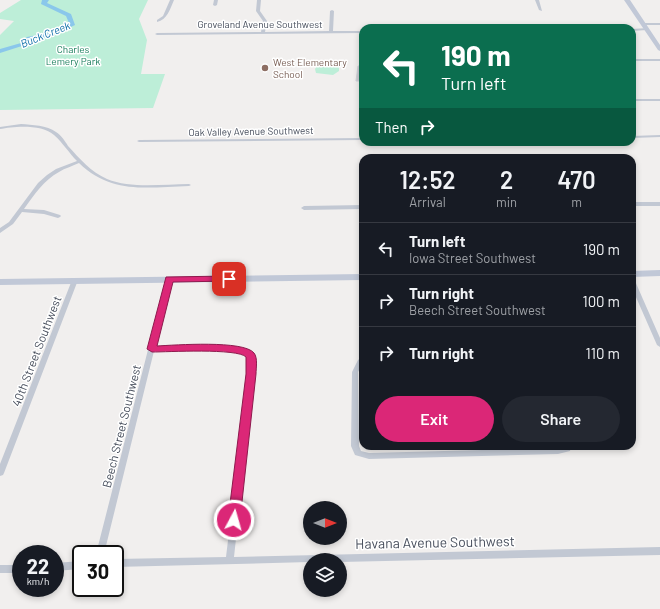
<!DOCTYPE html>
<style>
body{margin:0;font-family:Barlow,sans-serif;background:#242831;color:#f1f3f6;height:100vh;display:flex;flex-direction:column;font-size:15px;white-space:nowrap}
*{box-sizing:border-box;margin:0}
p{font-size:13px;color:#9ea1a6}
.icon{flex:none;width:22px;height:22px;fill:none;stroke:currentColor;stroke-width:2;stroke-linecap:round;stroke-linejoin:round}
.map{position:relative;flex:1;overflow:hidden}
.panel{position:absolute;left:359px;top:154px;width:277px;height:296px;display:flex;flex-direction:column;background:#171b24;border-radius:12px;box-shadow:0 2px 6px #0003}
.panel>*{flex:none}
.top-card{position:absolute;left:359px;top:24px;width:277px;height:122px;border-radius:12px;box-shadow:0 2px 6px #0003;background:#0b6e4f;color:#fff;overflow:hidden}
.needle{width:26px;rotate:90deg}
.fabs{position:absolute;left:303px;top:501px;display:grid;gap:8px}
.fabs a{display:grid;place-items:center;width:44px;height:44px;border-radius:50%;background:#171b24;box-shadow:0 2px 6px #0003;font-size:20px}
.speed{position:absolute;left:12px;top:545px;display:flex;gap:8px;font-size:20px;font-weight:700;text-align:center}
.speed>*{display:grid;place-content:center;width:52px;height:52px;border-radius:50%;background:#171b24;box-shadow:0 2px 6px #0003;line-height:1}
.speed small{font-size:10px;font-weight:400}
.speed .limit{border:2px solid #111;border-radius:6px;background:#fff;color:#111}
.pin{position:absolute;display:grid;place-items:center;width:34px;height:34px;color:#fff;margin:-17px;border-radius:8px;box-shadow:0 2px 6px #0006}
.me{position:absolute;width:44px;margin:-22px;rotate:6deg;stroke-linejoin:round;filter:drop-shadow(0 0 3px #0008)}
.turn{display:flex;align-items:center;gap:14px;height:84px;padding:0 16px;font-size:18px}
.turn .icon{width:52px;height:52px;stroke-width:2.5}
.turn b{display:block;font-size:28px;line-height:34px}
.then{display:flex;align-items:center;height:38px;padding:0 16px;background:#0003;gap:8px;font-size:15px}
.eta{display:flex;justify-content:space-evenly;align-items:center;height:68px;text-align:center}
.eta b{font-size:24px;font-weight:600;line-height:28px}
.cta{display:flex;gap:8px;margin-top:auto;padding:8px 16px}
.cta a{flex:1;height:46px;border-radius:24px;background:#db2777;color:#fff;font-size:16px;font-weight:600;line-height:46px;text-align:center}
.cta a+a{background:#242831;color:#f1f3f6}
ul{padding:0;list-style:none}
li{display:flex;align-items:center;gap:12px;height:52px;padding:0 16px;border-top:1px solid #363941}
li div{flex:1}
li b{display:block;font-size:15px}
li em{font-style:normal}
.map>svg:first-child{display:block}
.green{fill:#bdeed8}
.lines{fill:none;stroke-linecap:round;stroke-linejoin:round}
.river{fill:#8ac7eb;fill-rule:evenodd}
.building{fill:#cbcdd3;stroke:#d2d3da}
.street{fill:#c2c8d3;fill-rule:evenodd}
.secondary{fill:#c1c8d7;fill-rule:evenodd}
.route{fill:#db2777;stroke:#8e194d}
.education-dot{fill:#8d6e63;stroke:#fff;stroke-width:1.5}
.labels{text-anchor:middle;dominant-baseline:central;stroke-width:3;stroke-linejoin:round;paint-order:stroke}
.far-street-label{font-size:10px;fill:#474e5c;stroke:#fff}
.far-park-label{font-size:10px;fill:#187d5b;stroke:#fff}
.far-education-label{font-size:10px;fill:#785e54;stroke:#fff;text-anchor:start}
.far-water-label{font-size:11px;font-style:italic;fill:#0d6ea8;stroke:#fff}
.street-label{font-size:12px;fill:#474e5c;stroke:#fff}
.near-street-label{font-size:14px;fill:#474e5c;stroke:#fff}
</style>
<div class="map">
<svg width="660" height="609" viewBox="0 0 660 609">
<rect width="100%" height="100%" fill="#f1efee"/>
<!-- green -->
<path class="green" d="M21,0H148L139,19L147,40L141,74H165L153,108L0,110V35L14,21L0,19V13Z
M339,65V71L333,75L316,73L315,69L317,66Z"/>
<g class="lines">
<!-- river -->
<path class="river" d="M42,0H49L47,3L71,14L75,25L52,36L31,40L25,45L0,53V49L21,43L27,37L48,33L69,23L66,16L41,4Z"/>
</g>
<!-- building -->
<path class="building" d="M358,66H363V81H356Z"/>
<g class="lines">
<!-- street -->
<path class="street" d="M170,0H174C170,9 167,20 157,22V20L163,16Z
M214,0H218L217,5L215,6L213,5Z
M257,0H261L260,11L267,21L265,32L329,31L330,11L332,10L334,11L333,31H363V33L157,35L155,34L157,33L261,32L263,21L256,11Z
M535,0H539L542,11L539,10Z
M642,23H660V25H643L641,24Z
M648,28V30H647L632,31V29Z
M632,59H660V61H632Z
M632,99H660V101H632Z
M21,124C32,125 47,125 56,132C61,135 65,141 68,146C80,159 91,172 107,179C131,189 164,184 189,184L191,185L189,186C148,187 112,195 79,163C73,166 65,168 59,172C44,180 34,195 24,209L44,210L60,215L61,216L60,217L58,218L44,214L22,212L13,224L0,233V228L9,222L38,183L47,175L56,169L77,161C69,153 63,143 54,135C43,124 14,126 0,129V127Z
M660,135V137L632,138V136Z
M363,138V140L139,142L137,141L139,140Z
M632,202H660V206H632Z
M363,205V209L304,210L301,208L304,206Z
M169,277L172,279L155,347L229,346L249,350L254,356V374L234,557L660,547V555L340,562V560H310V562L115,567V559L226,557L248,374V357L245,354L229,350L154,351L104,554H96L166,279Z
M75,278L78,280L4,473L3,475L0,476V464L72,280Z
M632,279L635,281L660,338V347L657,345L632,288Z
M361,358H363V363L358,372L359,446L361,451L369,453L558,448L563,447V446H571L570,451L558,454L369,459L355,455L351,446L352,372L358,360Z
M81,561V569L55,571V563Z
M0,565H21V573H0Z"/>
<!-- secondary -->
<path class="secondary" d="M624,0H630L660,45V51L658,50Z
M660,270V276L632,277V271Z
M363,274V280L0,285V279Z"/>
</g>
<!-- route -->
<path class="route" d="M229,276L233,279L232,281L173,282L157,346C175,345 244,340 254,353C258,358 256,368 256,374L240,520L239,524L234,525L230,524L228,520L246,374V357C238,348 167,352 152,352L147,349L166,277Z"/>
<!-- markers -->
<circle class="education-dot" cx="265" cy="68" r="4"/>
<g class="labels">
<!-- far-street labels -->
<g class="far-street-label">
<text x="260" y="24">Groveland Avenue Southwest</text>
<text transform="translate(251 131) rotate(-1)">Oak Valley Avenue Southwest</text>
</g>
<!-- far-park labels -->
<g class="far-park-label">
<text x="73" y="49">Charles<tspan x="73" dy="12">Lemery Park</tspan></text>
</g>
<!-- far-education labels -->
<g class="far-education-label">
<text x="273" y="62">West Elementary<tspan x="273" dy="12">School</tspan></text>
</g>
<!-- far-water labels -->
<g class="far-water-label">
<text transform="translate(45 34) rotate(-22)">Buck Creek</text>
</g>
<!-- street labels -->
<g class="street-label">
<text transform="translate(36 351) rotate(-69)">40th Street Southwest</text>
<text transform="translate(121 426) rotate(-76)">Beech Street Southwest</text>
</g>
<!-- near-street labels -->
<g class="near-street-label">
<text transform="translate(435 542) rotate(-1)">Havana Avenue Southwest</text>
</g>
</g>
</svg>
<div class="fabs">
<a><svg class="needle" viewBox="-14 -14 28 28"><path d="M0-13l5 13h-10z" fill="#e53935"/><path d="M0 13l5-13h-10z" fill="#9ea1a6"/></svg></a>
<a><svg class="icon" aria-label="layers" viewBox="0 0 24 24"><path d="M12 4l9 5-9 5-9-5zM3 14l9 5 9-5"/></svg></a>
</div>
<div class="speed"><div>22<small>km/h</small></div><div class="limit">30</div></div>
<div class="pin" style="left:229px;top:279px;background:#d93025"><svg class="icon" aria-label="arrive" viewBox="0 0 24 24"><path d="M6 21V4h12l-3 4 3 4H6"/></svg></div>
<svg class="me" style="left:234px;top:520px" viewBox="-20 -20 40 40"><circle r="17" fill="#db2777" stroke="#fff" stroke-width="3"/><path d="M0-11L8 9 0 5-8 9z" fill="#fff"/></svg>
<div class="top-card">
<div class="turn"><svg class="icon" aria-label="left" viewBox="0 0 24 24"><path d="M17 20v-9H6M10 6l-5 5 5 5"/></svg><div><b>190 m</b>Turn left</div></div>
<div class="then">Then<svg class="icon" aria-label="right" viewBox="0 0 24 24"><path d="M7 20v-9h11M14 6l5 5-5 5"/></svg></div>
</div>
<section class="panel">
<div class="eta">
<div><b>12:52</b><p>Arrival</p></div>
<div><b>2</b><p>min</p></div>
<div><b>470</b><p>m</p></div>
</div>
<ul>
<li><svg class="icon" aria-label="left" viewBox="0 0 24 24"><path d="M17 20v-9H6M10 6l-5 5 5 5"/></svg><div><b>Turn left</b><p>Iowa Street Southwest</p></div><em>190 m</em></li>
<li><svg class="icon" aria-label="right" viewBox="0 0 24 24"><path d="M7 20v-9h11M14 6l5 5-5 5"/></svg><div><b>Turn right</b><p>Beech Street Southwest</p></div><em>100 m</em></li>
<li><svg class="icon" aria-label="right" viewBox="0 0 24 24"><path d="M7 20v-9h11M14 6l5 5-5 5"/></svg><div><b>Turn right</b></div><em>110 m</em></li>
</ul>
<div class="cta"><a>Exit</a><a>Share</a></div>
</section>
</div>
